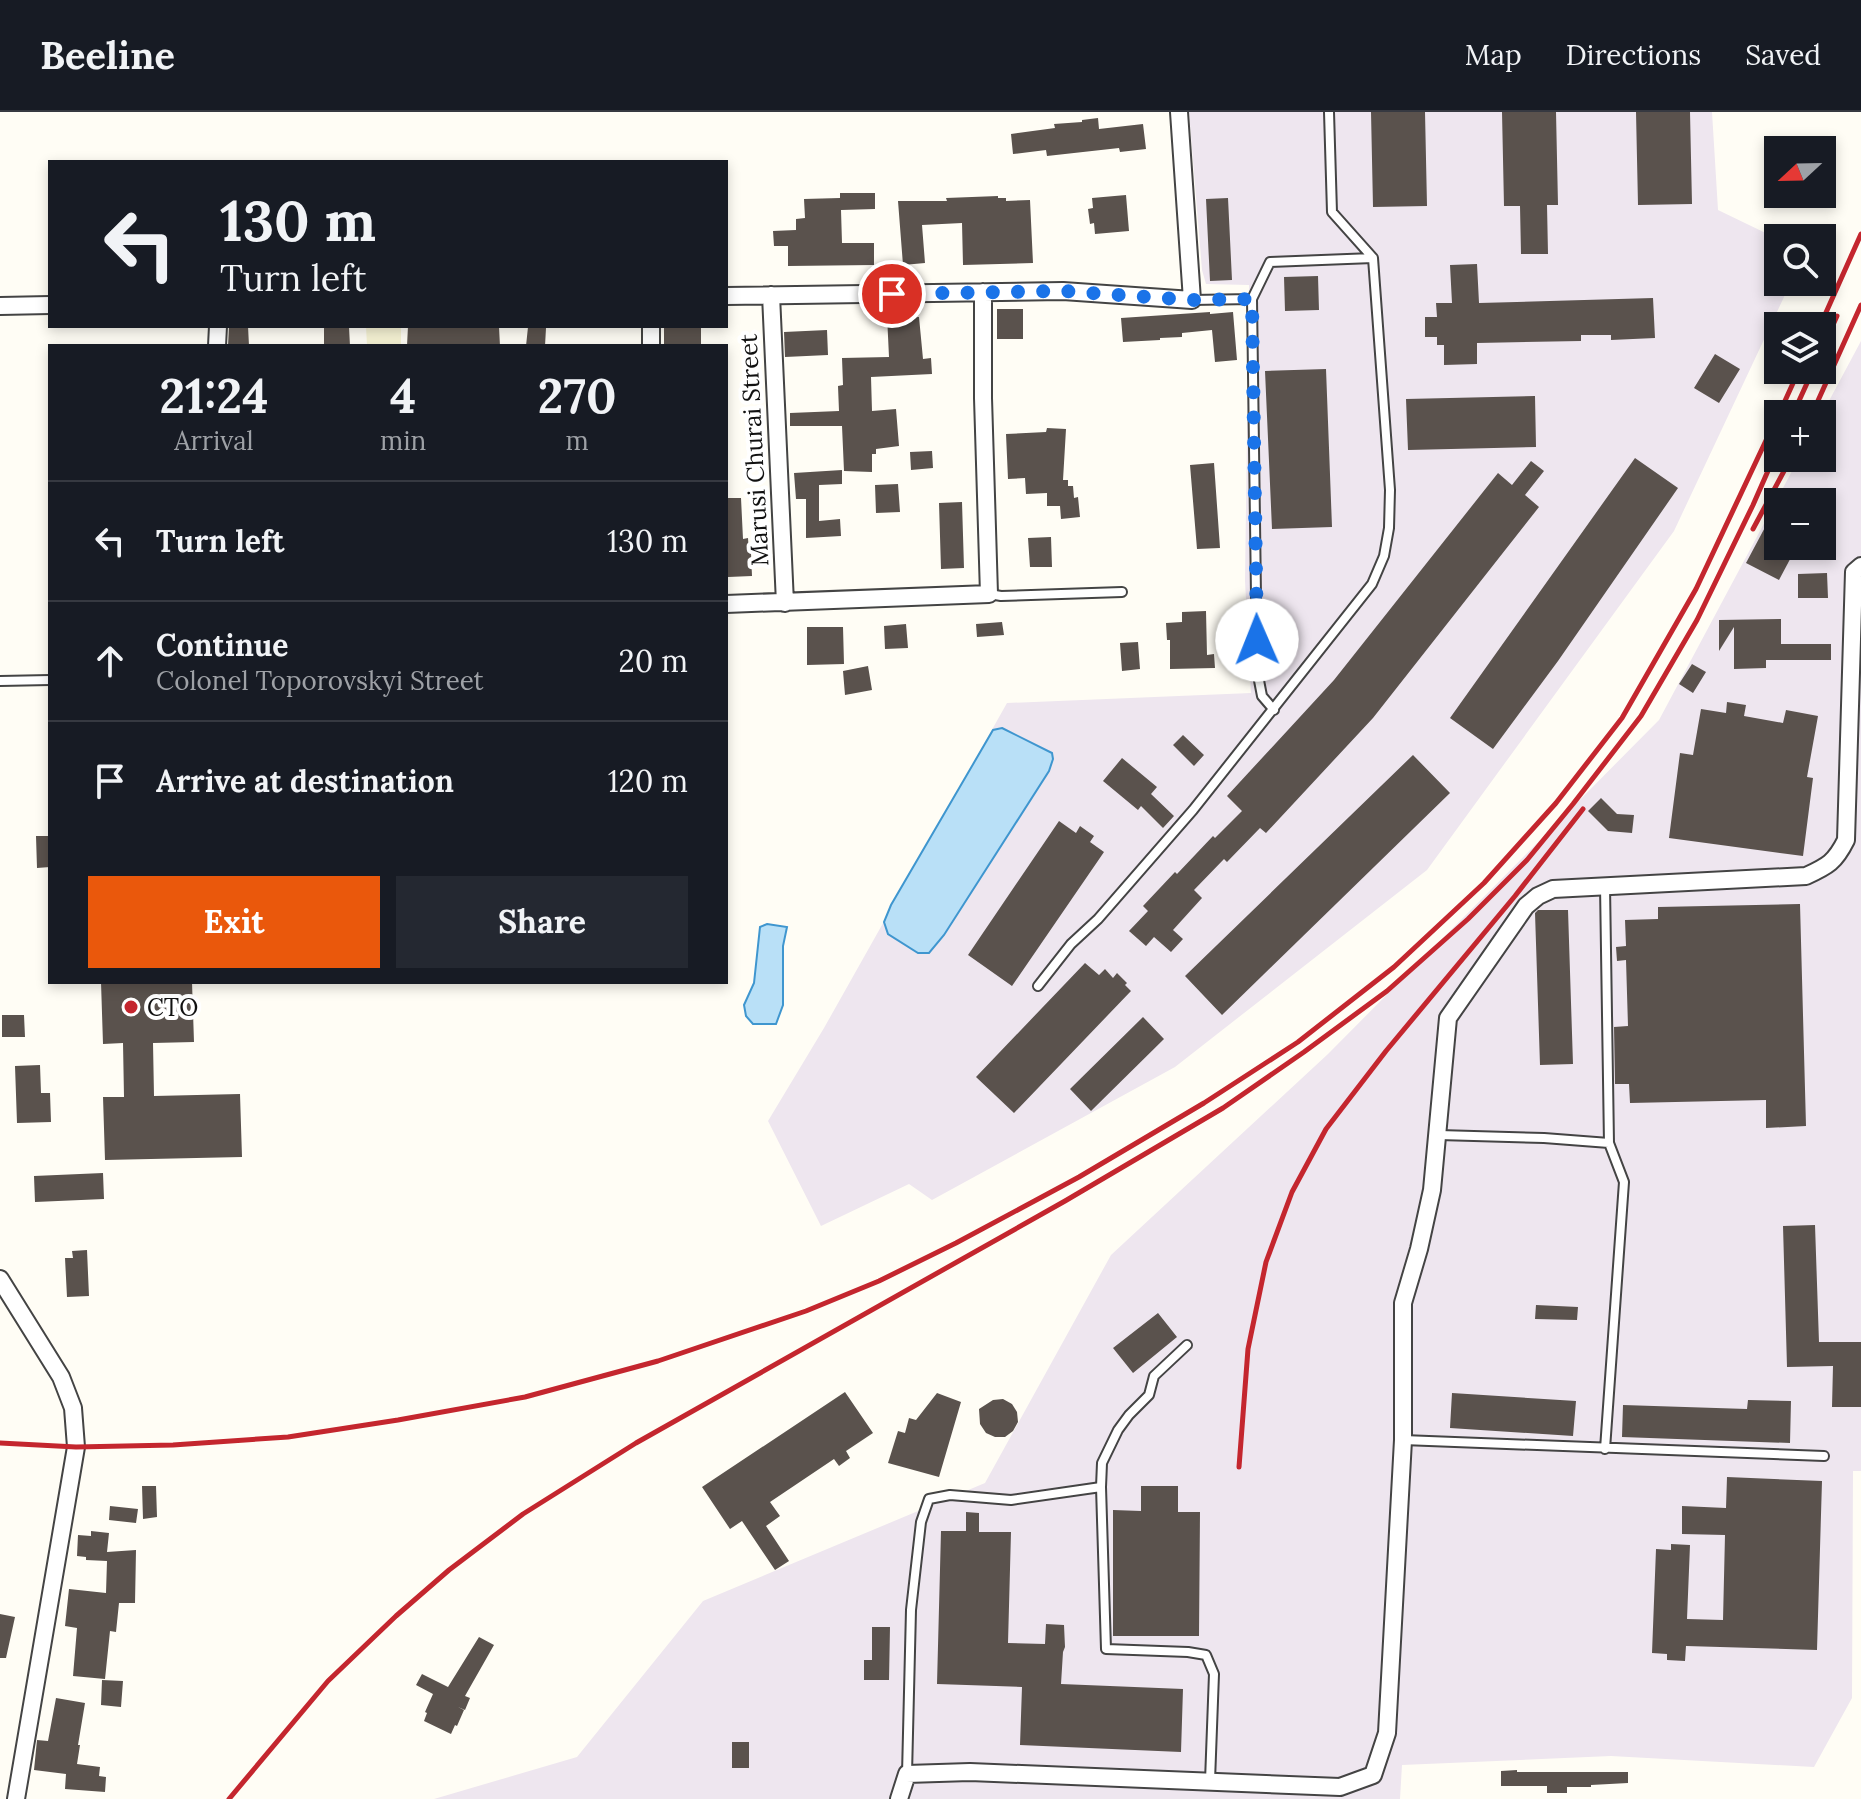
<!DOCTYPE html>
<meta charset="utf-8">
<style>
body{margin:0;font-family:Lora,serif;background:#242831;color:#f1f3f6;height:100vh;display:flex;flex-direction:column;font-size:30px;white-space:nowrap}
*{box-sizing:border-box;margin:0}
p{font-size:26px;color:#9ea1a6}
.icon{flex:none;width:44px;height:44px;fill:none;stroke:currentColor;stroke-width:2;stroke-linecap:round;stroke-linejoin:round}
.map{position:relative;flex:1;overflow:hidden}
.details{position:absolute;left:48px;top:232px;width:680px;height:640px;display:flex;flex-direction:column;background:#171b24;border-radius:0px;box-shadow:0 4px 12px #0003}
.details>*{flex:none}
.guide{position:absolute;left:48px;top:48px;width:680px;height:168px;border-radius:0px;box-shadow:0 4px 12px #0003;background:#171b24;color:#f1f3f6;overflow:hidden}
.needle{width:52px;rotate:248deg}
.buttons{position:absolute;left:1764px;top:24px;display:grid;gap:16px}
.buttons a{display:grid;place-items:center;width:72px;height:72px;border-radius:0px;background:#171b24;box-shadow:0 4px 12px #0003;font-size:40px}
.pin{position:absolute;display:grid;place-items:center;width:68px;height:68px;color:#fff;margin:-34px;border:4px solid #fff;border-radius:50%;box-shadow:0 2px 8px #0007}
.me{position:absolute;width:88px;margin:-44px;rotate:359deg;stroke-linejoin:round;filter:drop-shadow(0 0 6px #0008)}
.turn{display:flex;align-items:center;gap:28px;height:168px;padding:0 40px;font-size:36px}
.turn .icon{width:104px;height:104px;stroke-width:2.5}
.turn b{display:block;font-size:56px;line-height:68px}
.eta{display:flex;justify-content:space-evenly;align-items:center;height:136px;text-align:center}
.eta b{font-size:48px;font-weight:700;line-height:56px}
.button{display:flex;gap:16px;margin-top:auto;padding:16px 40px}
.button a{flex:1;height:92px;border-radius:0px;background:#ea580c;color:#fff;font-size:32px;font-weight:700;line-height:92px;text-align:center}
.button a+a{background:#242831;color:#f1f3f6}
ul{padding:0;list-style:none}
li{display:flex;align-items:center;gap:24px;height:120px;padding:0 40px;border-top:2px solid #363941}
li div{flex:1}
li b{display:block;font-size:30px}
li em{font-style:normal}
header{display:flex;align-items:center;gap:48px;box-sizing:border-box;height:112px;padding:0 40px;background:#171b24;border-bottom:2px solid #363941}
header strong{font-size:38px}
nav{display:flex;gap:44px;margin-inline-start:auto;font-size:28px}
.map>svg:first-child{display:block}
.industrial{fill:#eee6ef;fill-rule:evenodd}
.farmland{fill:#f6f3d4}
.water{fill:#b9e0f7;stroke:#3f96cf;stroke-width:2}
.building{fill:#5a524d}
.lines{fill:none;stroke-linecap:round;stroke-linejoin:round}
.service-casing{stroke:#444;stroke-width:12}
.minor-casing{stroke:#444;stroke-width:20}
.service{stroke:#fff;stroke-width:8}
.minor{stroke:#fff;stroke-width:16}
.rail{stroke:#c4262e;stroke-width:5}
.route{stroke:#1a73e8;stroke-width:14;stroke-dasharray:0 25.2}
.poi-dot{fill:#c4262e;stroke:#fff;stroke-width:3}
.labels{text-anchor:middle;dominant-baseline:central;stroke-width:8;stroke-linejoin:round;paint-order:stroke}
.street-label{font-size:24px;fill:#111;stroke:#fff}
.poi-label{font-size:24px;fill:#111;stroke:#fff;text-anchor:start}
</style>
<header>
<strong>Beeline</strong>
<nav><a>Map</a><a>Directions</a><a>Saved</a></nav>
</header>
<div class="map">
<svg width="1861" height="1687" viewBox="0 0 1861 1687">
<rect width="100%" height="100%" fill="#fffdf5"/>
<!-- industrial -->
<path class="industrial" d="M1189,0H1712L1718,98L1778,127V170H1791L1674,419L1427,758L1175,955L932,1088L909,1072L821,1114L768,1009L824,916L1007,591L1251,581L1245,469L1249,173L1206,172L1202,158Z
M1861,229V1359H1853L1852,1586L1814,1655L1611,1644L1402,1653L1400,1687H434L577,1645L703,1489L985,1371L1111,1143L1328,942L1659,608L1799,346H1822V302ZM1778,390H1822V434H1778Z"/>
<!-- farmland -->
<path class="farmland" d="M366,214H401V234H367Z"/>
<!-- water -->
<path class="water" d="M1002,616L1052,641L1053,647L1049,659L944,823L929,841H918L888,822L884,810L891,793L993,618Z
M767,812L787,815L783,834V893L776,912H753L746,904L744,893L754,871L760,815Z"/>
<!-- building -->
<path class="building" d="M1371,0H1425L1427,94L1373,95Z
M1502,0H1556L1558,93H1547L1548,142H1521L1520,94H1504Z
M1636,0H1690L1692,92L1638,93Z
M1098,6L1099,17L1143,12L1146,37L1120,40L1119,36L1047,44L1046,38L1013,42L1011,22L1055,16L1054,12L1082,10V8Z
M840,81H875V97L841,98L842,131H874V153L788,154V134H774L773,119L796,118V107L805,106L804,87L840,86Z
M1126,83L1129,119L1095,122L1094,111L1090,112L1088,97L1093,96L1092,86Z
M998,84V86H1006V89L1030,88L1033,151L963,153L962,111L922,113L925,151L903,153L898,89H947L946,86Z
M1228,86L1232,168L1210,169L1206,87Z
M1477,152L1479,191L1653,186L1655,226L1611,228V223H1581V229L1477,231V252L1444,253V233H1437V225H1425V205H1437L1436,191H1452L1450,153Z
M1318,164L1319,198L1285,199L1284,165Z
M997,197H1023V227H997Z
M1210,200V202L1233,200L1237,248L1215,250L1212,218L1182,221V225L1160,226V228L1123,230L1121,206Z
M899,202L900,206L919,205L923,247L931,246L932,262L871,265L872,299L896,297L899,334L876,337V342H872V360L844,359L842,314H790V301L839,299L838,274L843,273L842,246L889,245L887,203Z
M229,214H248L249,234H228Z
M408,214H435V216L473,214L499,215L500,234H407Z
M664,214H701V234H664Z
M349,215L350,234H324V216Z
M528,215L546,216L545,234H526Z
M827,218L828,243L785,245L784,220Z
M1715,242L1740,257L1719,291L1694,276Z
M1326,257L1332,415L1272,417L1265,259Z
M1535,284L1536,335L1408,338L1406,287Z
M1047,316L1066,317L1063,368H1068V374H1073L1074,386L1078,385L1080,405L1061,407L1060,394H1047V381L1026,382L1025,366L1008,367L1006,322L1046,320Z
M932,339L933,356L911,358L910,340Z
M1635,346L1678,376L1558,549L1493,637L1450,606Z
M1531,349L1544,359L1525,383L1539,395L1373,606L1266,721L1260,716L1227,750L1224,747L1194,778L1202,786L1173,818L1183,827L1171,840L1154,825L1146,834L1129,819L1148,799L1143,794L1175,760L1177,762L1213,724L1215,726L1242,699L1227,684L1334,568L1498,361L1512,373Z
M1214,351L1220,436L1197,437L1190,353Z
M842,358V372L819,373V409L840,407L841,424L806,426V387H796L794,361Z
M898,372L900,400L876,401L875,373Z
M727,386H741L743,427L748,426L749,441H751L752,464L728,465Z
M962,390L964,456L941,457L939,391Z
M1778,391V434H1797L1779,468L1746,451Z
M1051,425L1052,455H1030L1028,426Z
M1827,461L1828,486H1798V462Z
M1206,499L1207,543L1214,542L1215,556L1170,557V528H1167L1166,511L1182,510V500Z
M1781,507V532H1831V548H1766V556L1734,557V515L1719,539V508Z
M1002,510L1004,523L977,525L976,512Z
M906,512L908,536L885,537L884,514Z
M807,515H843L844,552L807,553Z
M1138,530L1140,557L1122,559L1120,531Z
M1692,552L1706,560L1693,581L1679,572Z
M868,554L872,578L845,583L843,559Z
M1727,590L1746,593L1744,604L1783,611L1786,598L1818,604L1807,665L1813,666L1803,744L1669,726L1680,641L1693,643L1701,597L1726,601Z
M1183,623L1204,643L1194,654L1173,633Z
M1413,643L1450,681L1222,903L1185,864Z
M1122,646L1157,675L1151,682L1174,704L1163,716L1141,694L1138,698L1103,669Z
M1601,686L1617,702L1634,703L1632,721L1608,719L1588,699Z
M1059,709L1076,721L1080,714L1094,724L1090,730L1104,740L1012,874L968,843Z
M36,724H50V755L37,756Z
M1800,792L1806,1014L1766,1016V988L1630,991L1629,972H1615L1614,915L1628,914L1626,848L1617,849L1616,835L1626,834L1625,808L1658,807V795Z
M1538,798H1568L1573,952L1540,953L1535,801Z
M1085,851L1099,863L1105,857L1113,866L1117,861L1127,871L1125,873L1131,879L1014,1001L976,965Z
M101,870H192L194,930L153,931L154,984L240,982L242,1045L105,1048L103,985H124L123,931L103,932Z
M2,903H24L25,925H2Z
M1143,905L1164,927L1091,999L1070,977Z
M40,953L41,981H50L51,1010L17,1011L15,954Z
M103,1061L104,1087L35,1090L34,1064Z
M1815,1113L1819,1230H1861V1295H1832L1833,1254L1787,1255L1783,1114Z
M87,1138L89,1184L67,1185L65,1146H73L72,1139Z
M1536,1193L1578,1195L1577,1208L1535,1207Z
M1158,1201L1177,1225L1133,1261L1113,1236Z
M845,1280L873,1321L846,1339L850,1346L839,1354L834,1347L770,1390L780,1404L766,1414L789,1449L775,1458L742,1409L730,1417L702,1375Z
M937,1281L961,1290L939,1365L888,1351L898,1319L905,1321L909,1306L916,1308Z
M1452,1281L1576,1289L1573,1324L1450,1316Z
M1003,1287L1012,1292L1017,1300L1018,1310L1013,1319L1005,1325H995L986,1321L980,1312L979,1297L993,1288Z
M1748,1288L1791,1289L1790,1331L1622,1325L1623,1293L1747,1297Z
M1727,1365L1822,1369L1817,1538L1686,1534L1685,1549L1667,1548V1542L1652,1541L1656,1437L1671,1438V1432L1690,1433L1687,1507L1723,1508L1725,1423L1682,1422V1394L1726,1396Z
M142,1374H156L157,1405L143,1407Z
M1141,1374H1178V1400H1200L1199,1524H1113V1398L1141,1399Z
M110,1394L138,1397L136,1411L109,1408Z
M966,1400L979,1401V1420H1011L1008,1531L1045,1532L1046,1512L1064,1513L1065,1535L1063,1540L1061,1572L1183,1577L1181,1640L1020,1633L1022,1575L937,1572L941,1419H966Z
M91,1419L109,1421L107,1440L136,1438L135,1491H119L116,1520L110,1519L105,1567L73,1564L77,1516L65,1514L69,1477L106,1481L107,1449L86,1448V1445L77,1444L78,1423L91,1424Z
M0,1502L15,1505L6,1546H0Z
M872,1515H890L889,1568H864V1548H872Z
M479,1525L494,1533L465,1584L470,1586L465,1598L458,1595L464,1598L457,1614L455,1613L451,1622L424,1609L427,1601L425,1600L433,1582L416,1573L422,1562L448,1575Z
M102,1568L123,1569L121,1595L101,1593Z
M56,1586L85,1591L78,1633H80L77,1652L100,1655L99,1664L106,1665L105,1680L65,1677L66,1662L34,1658L37,1628L48,1629Z
M732,1630H749V1656H732Z
M1517,1658V1660H1628V1671L1591,1673V1675H1567V1681H1547V1674H1501V1659Z"/>
<g class="lines">
<!-- service casing -->
<g class="service-casing">
<path id="service" d="M1252,187L1257,558L1262,584L1274,598
M1192,188L1252,187L1270,150L1373,146
M989,482L1001,484L1122,480
M0,569L50,568
M1605,774L1609,1031
M1038,874L1071,832L1098,807L1193,698L1372,472L1384,444L1389,416L1390,378L1373,146L1332,100L1329,0
M1439,1023L1544,1026L1609,1031L1624,1070L1605,1337
M1403,1328L1824,1344
M1101,1375L1102,1351L1118,1318L1129,1303L1149,1283L1154,1264L1187,1233
M907,1662L911,1498L921,1410L929,1387L950,1383L1011,1388L1101,1375L1106,1537L1188,1540L1206,1543L1214,1562L1210,1669"/>
</g>
<!-- minor casing -->
<g class="minor-casing">
<path id="minor" d="M771,183L785,491
M726,184L1063,179L1192,188L1179,0
M0,194L50,193
M217,234L218,214
M651,234V214
M726,492L989,482L983,286V180
M0,1167L61,1265L73,1296L76,1335L16,1687
M899,1687L907,1662L970,1660L1340,1675L1373,1663L1387,1621L1403,1328V1191L1419,1137L1432,1078L1448,906L1526,794L1538,784L1553,777L1806,764C1828,754 1835,750 1846,728L1854,460L1861,454"/>
</g>
<!-- service -->
<use href="#service" class="service"/>
<!-- minor -->
<use href="#minor" class="minor"/>
<!-- rail -->
<path class="rail" d="M1820,214L1861,122
M1822,237L1837,204
M1779,302L1799,258
M1793,302L1813,258
M1812,302L1861,193
M1753,417L1791,346
M0,1331L76,1335L173,1333L288,1325L398,1308L525,1285L658,1249L806,1199L879,1169L956,1131L1079,1065L1204,991L1298,930L1394,855L1484,771L1556,691L1622,606L1696,477L1778,303
M1239,1355L1248,1237L1266,1150L1292,1080L1326,1017L1386,939L1515,784L1583,697
M229,1687L328,1569L396,1504L449,1458L523,1402L636,1331L1065,1089L1223,996L1304,940L1387,879L1468,807L1527,748L1573,692L1641,604L1697,508L1753,393L1778,336"/>
</g>
<g class="lines">
<!-- route -->
<path class="route" d="M892,182L1063,179L1192,188L1252,187L1257,528"/>
</g>
<!-- markers -->
<circle class="poi-dot" cx="131" cy="895" r="8"/>
<g class="labels">
<!-- street labels -->
<g class="street-label">
<text transform="translate(754 338) rotate(-93)">Marusi Churai Street</text>
</g>
<!-- poi labels -->
<g class="poi-label">
<text x="147" y="895">СТО</text>
</g>
</g>
</svg>
<div class="buttons">
<a><svg class="needle" viewBox="-14 -14 28 28"><path d="M0-13l5 13h-10z" fill="#e53935"/><path d="M0 13l5-13h-10z" fill="#9ea1a6"/></svg></a>
<a><svg class="icon" aria-label="search" viewBox="0 0 24 24"><circle cx="10" cy="10" r="6"/><path d="M15 15l6 6"/></svg></a>
<a><svg class="icon" aria-label="layers" viewBox="0 0 24 24"><path d="M12 4l9 5-9 5-9-5zM3 14l9 5 9-5"/></svg></a>
<a>+</a>
<a>−</a>
</div>
<div class="pin" style="left:892px;top:182px;background:#d93025"><svg class="icon" aria-label="arrive" viewBox="0 0 24 24"><path d="M6 21V4h12l-3 4 3 4H6"/></svg></div>
<svg class="me" style="left:1257px;top:528px" viewBox="-20 -20 40 40"><circle r="19" fill="#fff"/><path d="M0-13L10 11 0 6-10 11z" fill="#1a73e8"/></svg>
<div class="guide">
<div class="turn"><svg class="icon" aria-label="left" viewBox="0 0 24 24"><path d="M17 20v-9H6M10 6l-5 5 5 5"/></svg><div><b>130 m</b>Turn left</div></div>
</div>
<section class="details">
<div class="eta">
<div><b>21:24</b><p>Arrival</p></div>
<div><b>4</b><p>min</p></div>
<div><b>270</b><p>m</p></div>
</div>
<ul>
<li><svg class="icon" aria-label="left" viewBox="0 0 24 24"><path d="M17 20v-9H6M10 6l-5 5 5 5"/></svg><div><b>Turn left</b></div><em>130 m</em></li>
<li><svg class="icon" aria-label="ahead" viewBox="0 0 24 24"><path d="M12 20V5M6 11l6-6 6 6"/></svg><div><b>Continue</b><p>Colonel Toporovskyi Street</p></div><em>20 m</em></li>
<li><svg class="icon" aria-label="arrive" viewBox="0 0 24 24"><path d="M6 21V4h12l-3 4 3 4H6"/></svg><div><b>Arrive at destination</b></div><em>120 m</em></li>
</ul>
<div class="button"><a>Exit</a><a>Share</a></div>
</section>
</div>
